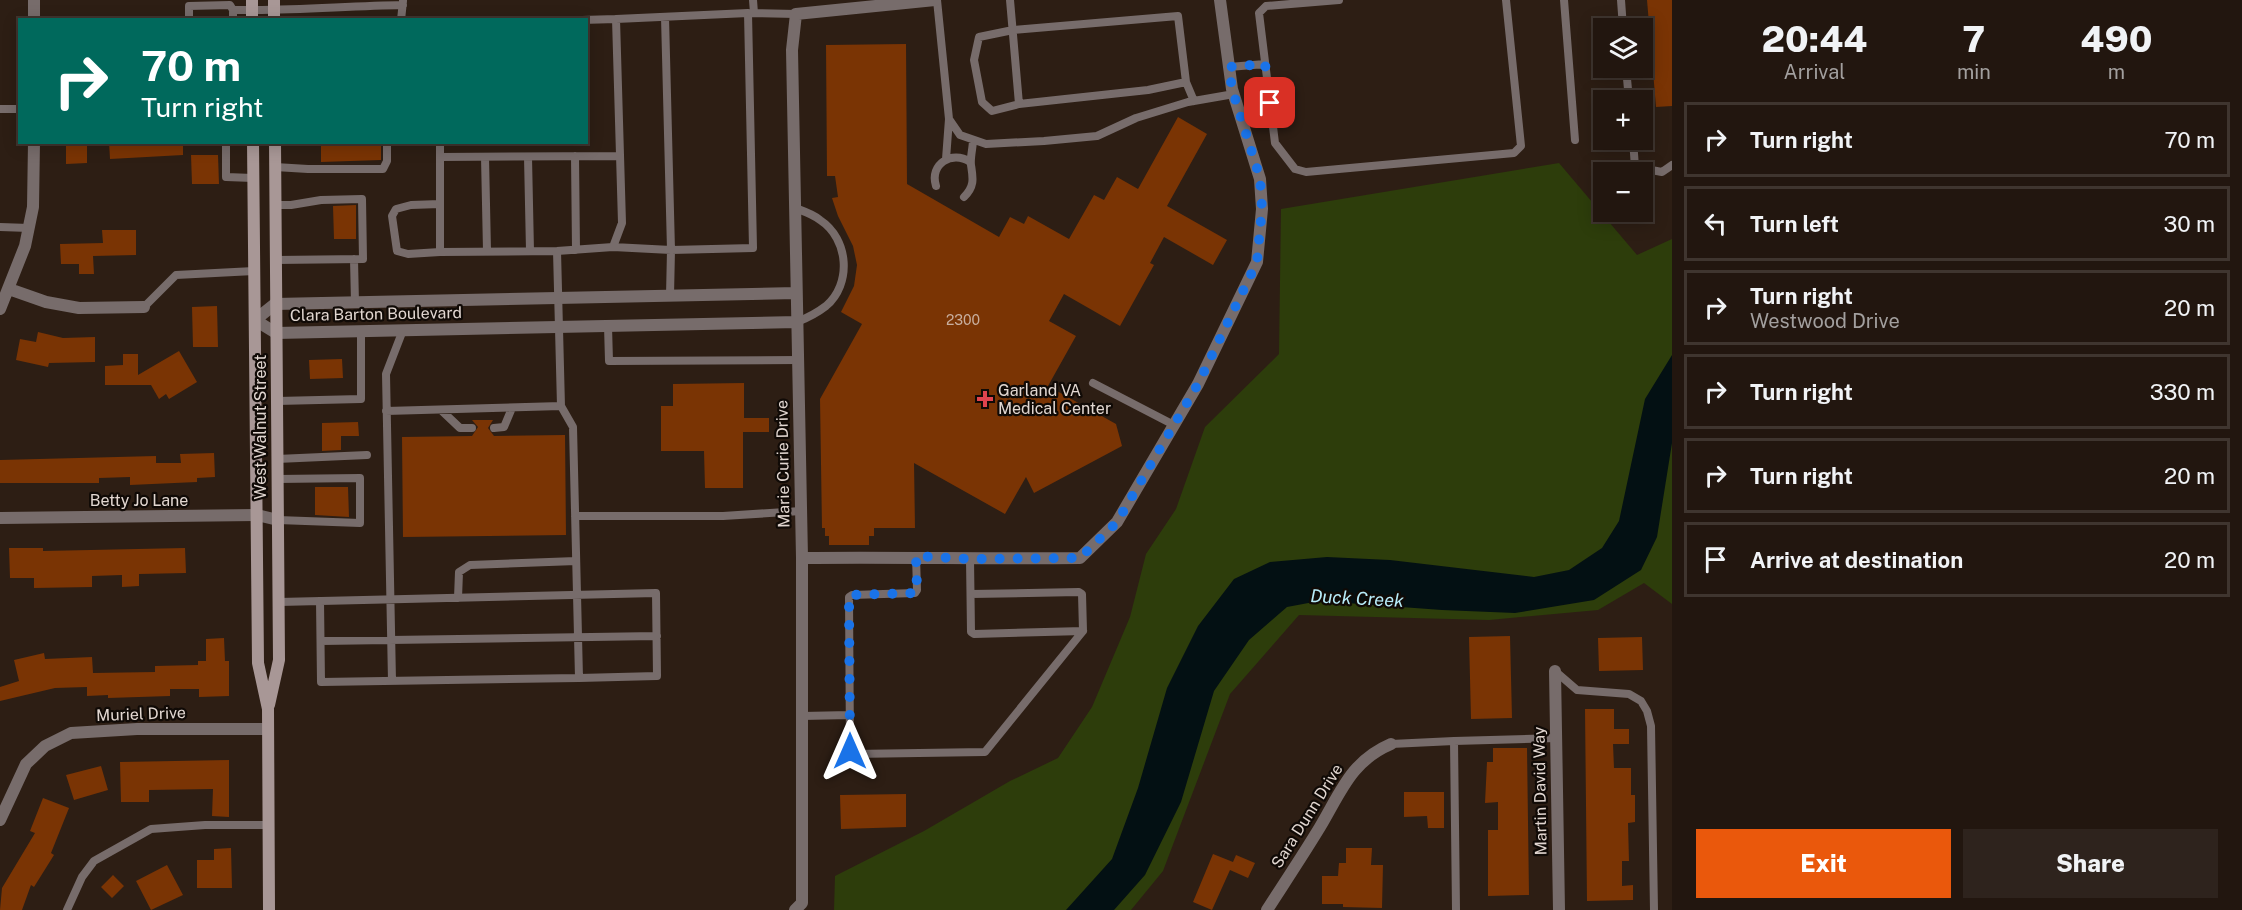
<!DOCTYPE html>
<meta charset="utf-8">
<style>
body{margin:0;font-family:"Public Sans",sans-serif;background:#2e231d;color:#f1f3f6;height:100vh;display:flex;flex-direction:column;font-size:22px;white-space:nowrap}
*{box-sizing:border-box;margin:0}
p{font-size:20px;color:#a29f9e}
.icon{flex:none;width:33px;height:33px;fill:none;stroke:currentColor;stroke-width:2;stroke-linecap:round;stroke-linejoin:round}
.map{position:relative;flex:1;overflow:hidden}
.panel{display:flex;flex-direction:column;background:#22160f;width:570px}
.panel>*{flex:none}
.hud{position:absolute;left:18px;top:18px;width:570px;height:126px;border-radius:0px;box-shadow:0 3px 15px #0003,0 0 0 2px #3f352f;background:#00695c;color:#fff;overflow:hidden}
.controls{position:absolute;left:1593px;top:18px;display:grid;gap:12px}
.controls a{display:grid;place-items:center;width:60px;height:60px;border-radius:0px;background:#22160f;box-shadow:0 3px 15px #0003,0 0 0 2px #3f352f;font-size:30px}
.pin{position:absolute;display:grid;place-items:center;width:51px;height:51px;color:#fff;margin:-26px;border-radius:12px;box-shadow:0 3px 9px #0006}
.me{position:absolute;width:66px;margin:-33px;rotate:0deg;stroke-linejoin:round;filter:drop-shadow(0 0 4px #0008)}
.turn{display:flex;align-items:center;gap:21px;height:126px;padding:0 24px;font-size:27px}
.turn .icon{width:78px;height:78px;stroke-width:2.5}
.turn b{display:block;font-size:42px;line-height:51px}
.eta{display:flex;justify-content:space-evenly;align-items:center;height:102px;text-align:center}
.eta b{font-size:36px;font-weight:800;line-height:42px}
.action{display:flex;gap:12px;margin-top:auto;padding:12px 24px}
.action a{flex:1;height:69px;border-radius:0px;background:#ea580c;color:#fff;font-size:24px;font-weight:800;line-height:69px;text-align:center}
.action a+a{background:#2e231d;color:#f1f3f6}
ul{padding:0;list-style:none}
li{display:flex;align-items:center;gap:18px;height:75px;margin:0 12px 9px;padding:0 12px;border:3px solid #3f352f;border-radius:0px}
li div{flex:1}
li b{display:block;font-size:22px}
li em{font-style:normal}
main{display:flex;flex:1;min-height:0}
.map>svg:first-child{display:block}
.green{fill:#2d3d0b}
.water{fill:#031013}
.building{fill:#7a3404}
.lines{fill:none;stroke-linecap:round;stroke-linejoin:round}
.lane{stroke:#776c6b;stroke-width:8}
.street{stroke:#776c6b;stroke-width:12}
.secondary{stroke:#a89796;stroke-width:12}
.route{stroke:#1a73e8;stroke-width:10;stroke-dasharray:0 18}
.health-dot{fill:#e0444e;stroke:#100a06;stroke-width:2}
.labels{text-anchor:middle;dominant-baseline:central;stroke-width:4.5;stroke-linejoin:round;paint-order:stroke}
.number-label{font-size:14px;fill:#c8ae9e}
.street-label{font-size:16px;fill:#e2d7d1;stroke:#100a06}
.poi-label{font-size:16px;fill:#e2d7d1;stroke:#100a06;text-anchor:start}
.water-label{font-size:18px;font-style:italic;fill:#b7ecf9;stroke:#100a06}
</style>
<main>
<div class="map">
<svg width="1672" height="910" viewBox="0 0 1672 910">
<rect width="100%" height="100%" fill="#2d1e14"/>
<!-- green -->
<path class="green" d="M1559,163L1637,255L1672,239V604L1644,583L1598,610L1489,620L1299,615L1230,694L1163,871L1131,910H834L835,876L924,831L1010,781L1058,758L1092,707L1130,617L1146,554L1176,509L1205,427L1279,354L1281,209Z"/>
<!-- water -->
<path class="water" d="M1672,355V443L1657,537L1641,570L1594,600L1515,613L1442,610L1319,601L1287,607L1249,640L1214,691L1181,802L1145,875L1114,910H1066L1112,859L1138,788L1167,688L1198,626L1234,579L1270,562L1327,557L1390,560L1534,577L1569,570L1602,548L1619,521L1645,399Z"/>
<!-- building -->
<path class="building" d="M1647,0H1672V106L1656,107Z
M906,44L907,184L999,237L1010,217L1024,224L1028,216L1069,239L1094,195L1104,200L1117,177L1138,189L1178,117L1207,134L1167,206L1227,240L1213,265L1164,237L1150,263L1154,265L1120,326L1064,294L1049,321L1076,336L1048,386L1116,424L1122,446L1034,493L1026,477L1005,514L914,463L915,528H874V536H869V545H829V536H825V528H822L820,399L862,324L841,312L854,286L857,265L853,246L838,216L832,198L838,197L835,176H827L826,45Z
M66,142H87V163L66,164Z
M109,142H183V155L110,159Z
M321,142H381V160L321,162Z
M191,155H218L219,184H192Z
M356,205V239H334L333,206Z
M102,230H136V255L93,256L94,274H79V264H61L60,244L103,243Z
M217,306L218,347H193L192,307Z
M38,332L63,338L95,337V362L49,363L48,367L16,360L20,339L36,342Z
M179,351L197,382L169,399L166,394L159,399L151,385H105V366L123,365V354H138V375Z
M342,359L343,378L310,379L309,360Z
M744,383V418H769V432H743V488H705L704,451H661V406H673V384Z
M472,420H493L488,428L494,436L565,435L566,535L403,537L402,437L472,436L478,427Z
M358,422L359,436H341V450L322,451V423Z
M214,453L215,477L197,478V482L130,485V477L99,478V483H0V460L156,456V463H181L180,454Z
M315,487H348L349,517L315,515Z
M9,548H43V551L185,548L186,573L139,574V586L122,587V575L92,576V587L34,588V578H10Z
M1510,636L1512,718L1471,719L1469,637Z
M1642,637L1643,670L1599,671L1598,638Z
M224,638L225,661H229V696L199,697V689H170V696L108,698V695L87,696V687L55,688L0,701V687L19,681L14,660L44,653L45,659L92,657L93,673L155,672V666L198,665V661H206V639Z
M1585,709H1614V729H1629V744H1613L1614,768H1631V795H1635V822L1628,823L1629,861H1622V886L1633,885V900L1587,901Z
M1493,748H1527L1529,895L1488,896V830H1498V802L1485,803L1487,762H1493Z
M229,760V817L212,816L213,789L149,790V802H121L120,762Z
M101,766L108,790L74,800L66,775Z
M1404,792H1444V828H1428L1427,816L1404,817Z
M906,794V827L841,829L840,795Z
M43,798L69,808L51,853L54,855L34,887L31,885L22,910H0L2,888L35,833L30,831Z
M231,848L232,888H197V860H214V849Z
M1346,848H1372L1371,865H1383L1382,908L1343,907V904H1322V876H1338L1339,863H1346Z
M1213,854L1233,862L1236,855L1255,863L1248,878L1230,870L1212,910L1193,902Z
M167,865L183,895L151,910L136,881Z
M113,875L124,886L112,898L101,887Z"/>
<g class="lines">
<!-- lane -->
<path class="lane" d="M753,0L754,13
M937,0L949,119L960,135L986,144L1044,141L1097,136L1136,118L1188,102L1234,94
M1010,0L1019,104L1148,90L1186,82L1194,101
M1339,0L1266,6L1259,13L1275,143L1295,169L1306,172L1514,153L1521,146L1506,0
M1564,0L1575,140
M1621,0L1623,28
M748,13L796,14
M616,19L748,13L753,248L671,250L670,296
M189,20V6L230,5L233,10C289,11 346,6 403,5
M233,20V10
M401,20L403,1
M1229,67L1265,64
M1626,68L1629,100
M1019,104L992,111L982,102L974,60L979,37L1013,30L1178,16L1186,82
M0,109H20
M1633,140L1635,167L1662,172L1672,165
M226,142V177L253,178
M440,142V252L557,251L613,247L622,223L616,19L582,20
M575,156L576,250
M440,157L620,156
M485,157L487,251
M528,157L530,251
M946,159L949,119
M275,167L308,169H383L387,161V142
M936,186C929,164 952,150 970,162
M964,197C975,186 973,178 971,165C970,158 973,147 973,140
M440,204L411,205L396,209L392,216L397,251L408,254L440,252
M275,205H291L321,200L362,199L363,259L275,260
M795,208C803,211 813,214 820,220C849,239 852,284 826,306C817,313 807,318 797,322
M0,227L29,228
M613,247L671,250L665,17
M354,259L355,303
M144,307L176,275L254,271
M608,326L609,361L798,360
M1093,383L1174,425
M277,401L361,399V331
M441,410L460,428H472
M386,411L561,406
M494,428L504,427L512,408
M277,459L367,455
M277,479L360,478V523L278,520
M575,516H723L801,511
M916,556L917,590L915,593L852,595L849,597L850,751L853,754L985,752L1083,631
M970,559L971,632L974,634L1083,631L1082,594L1079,592L971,594
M458,598L459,572L470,565L576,561
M320,601L321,682L579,678L573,427L561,406L557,251
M279,602L656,593L657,676L579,678
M321,641L657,636
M1555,671L1577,690L1629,694L1641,701L1647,711L1651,726L1654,910
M392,681L386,374L403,330
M802,716L850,715
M1391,744L1454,741
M67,910L82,877L94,861L151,829L205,825H268
M1456,910L1454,741L1556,738"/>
<!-- street -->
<path class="street" d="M34,0V20
M9,289L46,302L79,308L144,307
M796,293L275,304L255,320L276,333L797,322
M0,309L25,246L33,207L34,142
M0,518L257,515L278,520
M802,558C895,557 987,559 1080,558L1117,522L1198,384L1257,262L1262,209L1260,179L1232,89L1220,0
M1555,671L1559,910
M0,820L26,764L45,746L71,733L137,729H268
M795,910L802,903V558L792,50L796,14L935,0
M1267,910C1285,882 1303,855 1320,827C1341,792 1351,761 1391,744"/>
<!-- secondary -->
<path class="secondary" d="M252,0V20
M274,0V20
M253,142L258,663L268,709L269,910
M269,705L279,660L275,142"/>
</g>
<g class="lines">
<!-- route -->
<path class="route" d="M850,751L849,597L852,595L915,593L917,590L916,556L970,559L1080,558L1117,522L1198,384L1257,262L1262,209L1260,178L1232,89L1229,67L1265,64L1270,103"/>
</g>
<!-- markers -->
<path class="health-dot" d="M982 390h6v6h6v6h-6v6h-6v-6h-6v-6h6z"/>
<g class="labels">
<!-- number labels -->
<g class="number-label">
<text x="963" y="320">2300</text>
</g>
<!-- street labels -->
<g class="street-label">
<text transform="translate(376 314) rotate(-1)">Clara Barton Boulevard</text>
<text transform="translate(260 427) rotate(-90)">West Walnut Street</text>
<text transform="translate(783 464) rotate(-91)">Marie Curie Drive</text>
<text x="139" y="500">Betty Jo Lane</text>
<text transform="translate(141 714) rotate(-2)">Muriel Drive</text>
<text transform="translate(1540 791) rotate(-91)">Martin David Way</text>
<text transform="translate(1307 816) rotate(-58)">Sara Dunn Drive</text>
</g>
<!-- poi labels -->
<g class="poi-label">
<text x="998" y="390">Garland VA<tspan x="998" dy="18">Medical Center</tspan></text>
</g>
<!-- water labels -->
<g class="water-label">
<text transform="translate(1357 598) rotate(3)">Duck Creek</text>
</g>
</g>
</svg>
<div class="controls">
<a><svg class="icon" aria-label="layers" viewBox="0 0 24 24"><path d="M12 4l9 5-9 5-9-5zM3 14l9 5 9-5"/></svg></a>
<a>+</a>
<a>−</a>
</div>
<div class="pin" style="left:1270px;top:103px;background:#d93025"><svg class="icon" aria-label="arrive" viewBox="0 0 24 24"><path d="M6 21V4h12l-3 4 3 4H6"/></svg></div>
<svg class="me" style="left:850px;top:751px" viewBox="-20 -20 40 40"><path d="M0-17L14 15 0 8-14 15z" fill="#1a73e8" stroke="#fff" stroke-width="4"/></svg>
<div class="hud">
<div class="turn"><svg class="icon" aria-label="right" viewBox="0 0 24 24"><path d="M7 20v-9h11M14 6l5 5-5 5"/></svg><div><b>70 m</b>Turn right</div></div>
</div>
</div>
<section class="panel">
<div class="eta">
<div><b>20:44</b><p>Arrival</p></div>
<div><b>7</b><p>min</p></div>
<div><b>490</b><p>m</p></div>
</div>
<ul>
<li><svg class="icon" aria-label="right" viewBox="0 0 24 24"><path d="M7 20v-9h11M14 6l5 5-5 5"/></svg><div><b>Turn right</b></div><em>70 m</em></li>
<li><svg class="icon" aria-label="left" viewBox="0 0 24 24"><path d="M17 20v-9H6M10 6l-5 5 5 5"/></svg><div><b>Turn left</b></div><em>30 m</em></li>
<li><svg class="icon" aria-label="right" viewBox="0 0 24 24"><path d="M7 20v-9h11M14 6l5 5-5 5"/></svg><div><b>Turn right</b><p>Westwood Drive</p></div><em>20 m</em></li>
<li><svg class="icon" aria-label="right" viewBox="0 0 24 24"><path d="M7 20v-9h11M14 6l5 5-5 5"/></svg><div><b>Turn right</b></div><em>330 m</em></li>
<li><svg class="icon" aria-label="right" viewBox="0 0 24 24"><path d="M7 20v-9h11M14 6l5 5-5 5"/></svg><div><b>Turn right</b></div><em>20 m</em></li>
<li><svg class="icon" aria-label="arrive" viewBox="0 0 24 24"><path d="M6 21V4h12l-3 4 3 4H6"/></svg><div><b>Arrive at destination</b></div><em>20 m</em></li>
</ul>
<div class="action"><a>Exit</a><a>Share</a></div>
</section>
</main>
